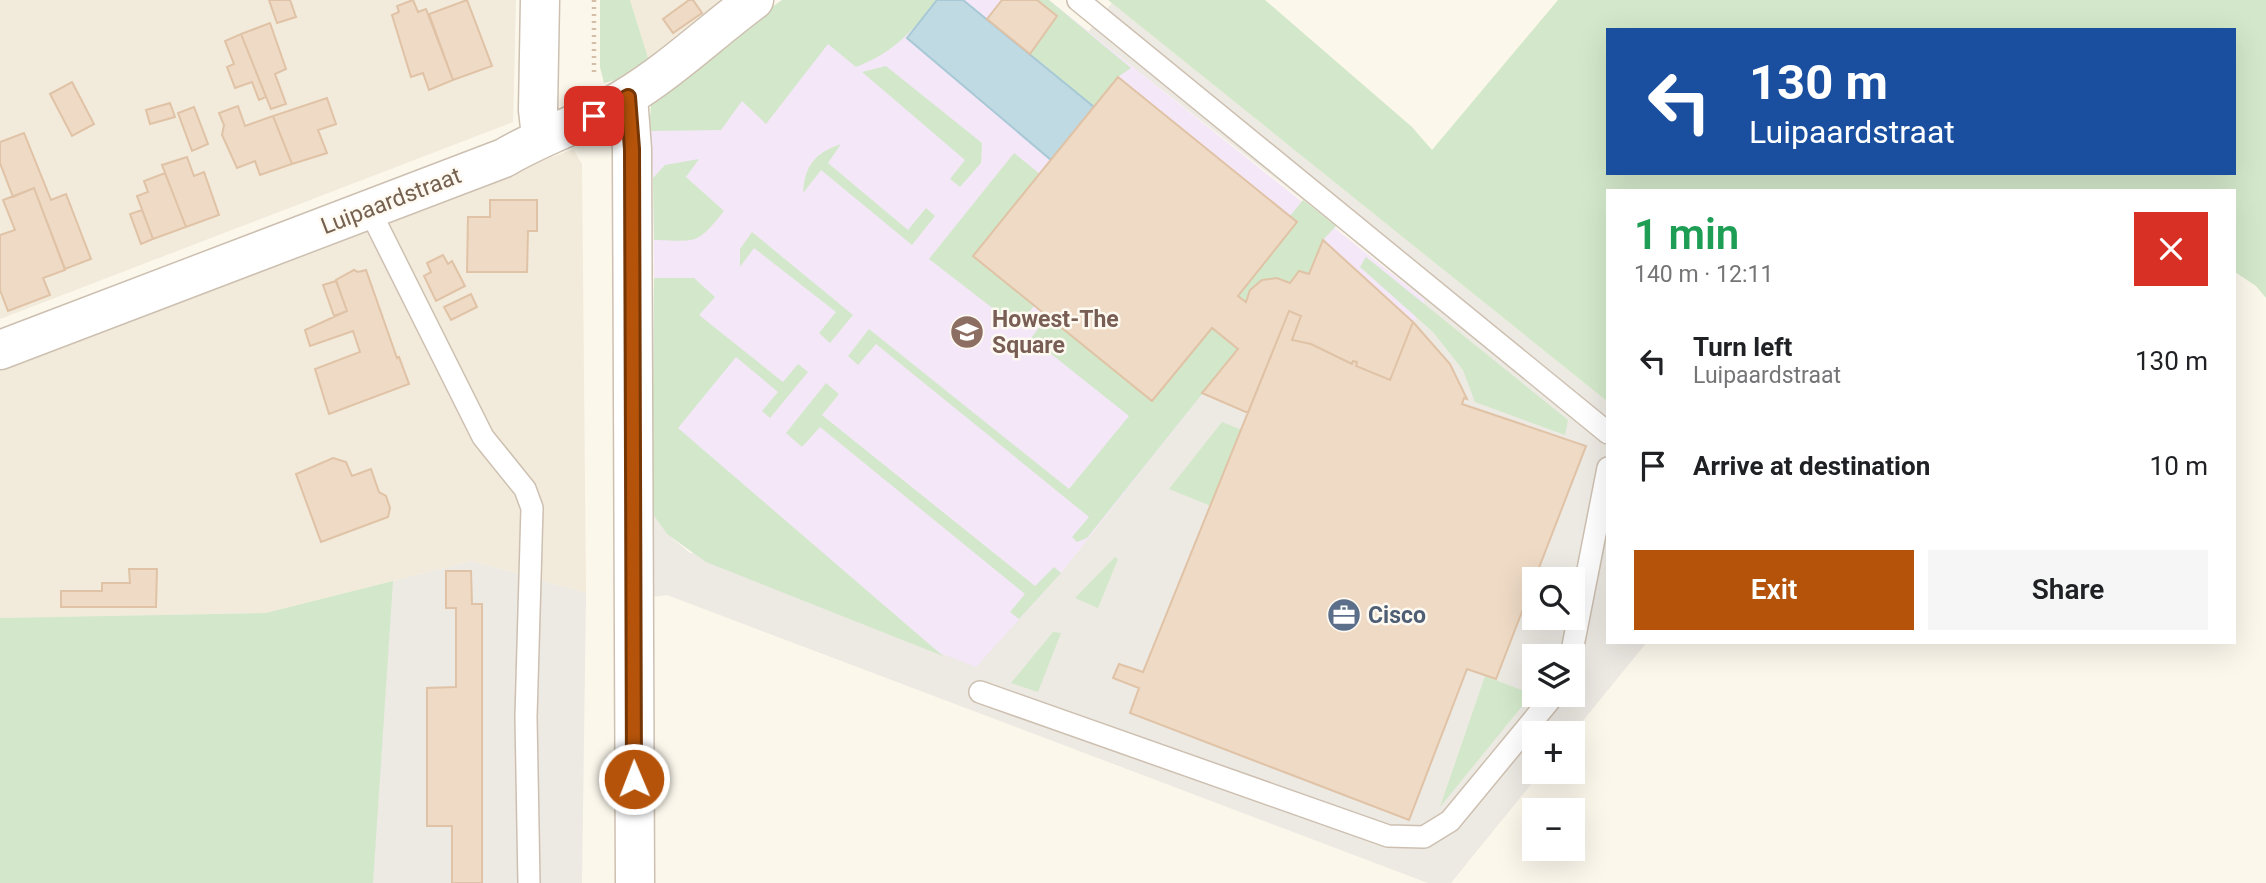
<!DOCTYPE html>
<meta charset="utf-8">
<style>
body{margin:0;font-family:Roboto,sans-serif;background:#f6f6f6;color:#202124;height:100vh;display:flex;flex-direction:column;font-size:26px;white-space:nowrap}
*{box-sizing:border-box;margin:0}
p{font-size:23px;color:#757577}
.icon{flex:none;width:38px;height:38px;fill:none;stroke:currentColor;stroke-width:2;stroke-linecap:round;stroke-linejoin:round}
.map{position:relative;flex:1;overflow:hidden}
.sheet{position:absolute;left:1606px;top:189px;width:630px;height:455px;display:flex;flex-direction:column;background:#fff;border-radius:0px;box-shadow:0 7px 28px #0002}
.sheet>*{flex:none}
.hud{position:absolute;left:1606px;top:28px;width:630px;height:147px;border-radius:0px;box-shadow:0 7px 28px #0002;background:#1a4fa0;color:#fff;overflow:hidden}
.fabs{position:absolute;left:1522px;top:567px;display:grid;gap:14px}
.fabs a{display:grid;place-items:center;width:63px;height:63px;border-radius:0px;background:#fff;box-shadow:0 7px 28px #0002;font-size:35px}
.pin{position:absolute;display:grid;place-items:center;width:60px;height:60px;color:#fff;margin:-30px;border-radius:14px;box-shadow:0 4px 10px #0006}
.me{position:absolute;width:77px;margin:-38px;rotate:359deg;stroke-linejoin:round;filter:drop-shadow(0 0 5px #0008)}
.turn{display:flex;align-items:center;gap:24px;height:147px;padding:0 28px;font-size:32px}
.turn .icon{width:91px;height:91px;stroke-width:2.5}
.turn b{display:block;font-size:49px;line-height:60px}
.round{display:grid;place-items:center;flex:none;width:74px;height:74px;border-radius:0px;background:#f6f6f6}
.headline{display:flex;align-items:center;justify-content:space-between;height:119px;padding:0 28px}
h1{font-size:42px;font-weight:600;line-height:52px;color:#1e9e55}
.button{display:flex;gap:14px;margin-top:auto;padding:14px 28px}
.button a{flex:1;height:80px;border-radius:0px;background:#b45309;color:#fff;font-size:28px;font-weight:600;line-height:80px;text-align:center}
.button a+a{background:#f6f6f6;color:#202124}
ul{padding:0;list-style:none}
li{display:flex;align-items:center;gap:21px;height:105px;padding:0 28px}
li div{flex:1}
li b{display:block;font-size:26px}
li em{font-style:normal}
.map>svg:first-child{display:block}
.residential{fill:#f2eada}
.industrial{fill:#ede9e3;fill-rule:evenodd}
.education{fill:#f4e7f8}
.green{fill:#d3e8ca;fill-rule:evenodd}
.water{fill:#c0dae4;stroke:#a7c8d5;stroke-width:2}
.building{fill:#eedac5;stroke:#e0c3a6;stroke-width:2}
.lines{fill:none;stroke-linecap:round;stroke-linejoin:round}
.lane-casing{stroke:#cdc0b1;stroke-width:24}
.street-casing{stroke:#cdc0b1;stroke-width:41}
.path{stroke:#d4bea7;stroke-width:4.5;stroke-dasharray:2 5;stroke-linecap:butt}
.lane{stroke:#fff;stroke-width:21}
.street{stroke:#fff;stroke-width:38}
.route-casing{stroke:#753606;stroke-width:18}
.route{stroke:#b45309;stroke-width:12}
.labels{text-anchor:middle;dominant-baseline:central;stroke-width:5;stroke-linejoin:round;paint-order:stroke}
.street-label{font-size:23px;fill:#756150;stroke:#fefaf1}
.education-label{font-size:23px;font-weight:bold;fill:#785e54;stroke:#fefaf1;text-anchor:start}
.service-label{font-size:23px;font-weight:bold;fill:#4e5e75;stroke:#fefaf1;text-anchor:start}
</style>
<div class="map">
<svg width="2266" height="883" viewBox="0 0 2266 883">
<rect width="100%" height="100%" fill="#fbf7eb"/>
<!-- residential -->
<path class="residential" d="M0,0H516L513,122L0,319Z
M630,0H736L649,61Z
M573,149L582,164L586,593L472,561L266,613L0,618V370Z"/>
<!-- industrial -->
<path class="industrial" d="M1112,3L1608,402V642H1647L1573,733H1535V772H1541L1451,883H1428L667,595L651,597L652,513L667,534L690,553L1061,573L1202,393L1248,412L1413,323L1425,300L1336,226L1088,32ZM1535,579H1573V618H1535ZM1535,656H1573V695H1535Z
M472,561L586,593L582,883H0V618L266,613Z"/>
<!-- education -->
<path class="education" d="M782,0H1049L1425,300L1413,324L1248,413L1202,394L1061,573L976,667L706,562L667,534L652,513L654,278L653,178L649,131L751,24Z"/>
<!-- green -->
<path class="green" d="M600,0H630L649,61L619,79L604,83L600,67Z
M782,0H937C913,31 893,53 856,67L828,44L766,124L742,101L721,130L649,131L652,91Z
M1037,0H1049L1131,68L1118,77L1094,107L1030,54L1057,17Z
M1108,0H1265L1412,127L1432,150L1558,0H2266V298L2256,286L2235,272V191H1608V402ZM1608,30H2235V173H1608Z
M886,66L982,143L981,163L960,187L950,179L965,160L862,72Z
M841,144L828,163L908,230L926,208L935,216L912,245L821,170L803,193C805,165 815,153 841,144Z
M1014,153L1040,174L973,256L1034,306L1017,327L929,259Z
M699,159L686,177L724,211C696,246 697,241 654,240L653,178L665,165Z
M1303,200L1336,226L1323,240L1309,274L1299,272L1290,283C1270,273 1252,281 1246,302L1238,296L1297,222L1290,216Z
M752,232L853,315L830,343L819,333L836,312L754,248L740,267V249Z
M1366,257L1568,420L1565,435L1475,402L1463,370L1433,332L1360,267Z
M654,278H694L715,297L699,315L783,382L798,364L808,372L770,418L762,411L778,392L736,357L678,428L943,656L706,562L667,534L652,513Z
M1048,316L1152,401L1212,328L1238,349L1087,538L1077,542L1072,537L1089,517L876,344L858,365L848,356L869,329L1069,489L1129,416L1031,338Z
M826,383L839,394L822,415L1035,586L1054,567L1061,573L1019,619L1010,612L1025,594L820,427L802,447L786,433Z
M1222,422L1242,430L1211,506L1169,489Z
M1115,557L1118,559L1098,608L1075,598Z
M393,581L373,883H0V618L266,613Z
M1053,632L1061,633L1038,692L1011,683Z
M1485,676L1532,694L1440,807Z"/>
<!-- water -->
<path class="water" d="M937,0H963L1094,107L1051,160L907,38Z"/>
<!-- building -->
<path class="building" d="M269,0H290L296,17L277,23Z
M413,0L418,12L426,9L453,80L429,90L423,73L411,77L392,15L399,12L397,6Z
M467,0L492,66L453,80L429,14Z
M689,0H693L702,13L673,33L663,19Z
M1002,0H1037L1057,16L1030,54L987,19Z
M270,23L286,69L275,74L286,104L271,109L241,34Z
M241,34L266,97L259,100L252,82L235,88L227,67L234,64L225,41Z
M1118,77L1297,222L1238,296L1246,302L1250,290L1262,280L1277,278L1290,283L1299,271L1309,274L1323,240L1413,322L1390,380L1356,366L1357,362L1353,361L1352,364L1311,344L1292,340L1301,316L1289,311L1248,413L1202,393L1238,349L1212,328L1152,401L973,256Z
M72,82L94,124L72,136L50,94Z
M327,98L336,124L318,130L327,153L292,164L273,116Z
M170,103L175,117L150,124L146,110Z
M238,106L245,126L273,116L292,164L260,175L255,161L237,168L222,135L224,125L219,113Z
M194,107L208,144L192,151L178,113Z
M24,133L51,200L66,194L91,259L65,269L34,188L13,197L0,163V142Z
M187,157L194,176L204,172L219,215L186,227L162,165Z
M165,173L186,227L153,239L137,196L148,192L144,181Z
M34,188L65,270L43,278L50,295L8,311L0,290V235L15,230L3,200Z
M490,200H537V231H528L527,272H467L468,217H490Z
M142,210L153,239L141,244L130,214Z
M443,255L448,264L452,261L465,286L436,301L424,276L431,272L427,263Z
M354,270L358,272L366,270L397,358L399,357L409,384L329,414L315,369L360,352L353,331L310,346L305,330L347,311L336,280Z
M336,281L347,311L334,316L323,285Z
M471,294L477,307L451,320L444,307Z
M1289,311L1301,316L1292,340L1311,344L1352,364L1353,361L1357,362L1356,366L1390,380L1413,322L1450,364L1467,399L1464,398L1462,404L1586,446L1496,679L1467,669L1409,820L1130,713L1139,688L1113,678L1119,664L1143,672Z
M333,458L346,462L352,476L371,469L379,492L386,496L390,508L388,517L321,542L296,474Z
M129,569H157L156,607H61V591H102V583H130Z
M446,571H471L472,604H482V883H452V826H427V688L456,687V608H446Z"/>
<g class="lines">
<!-- lane casing -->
<g class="lane-casing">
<path id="lane" d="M1078,0L1608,433
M369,209L483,437L525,489L532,508L526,717L529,883
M1571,656L1608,468
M980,692L1388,836L1424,837L1450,821L1554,695"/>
</g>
<!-- street casing -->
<g class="street-casing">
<path id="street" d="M540,0L538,110L541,136
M628,97L632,149L635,883
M0,350L504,158C544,134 585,123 625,98C670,71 711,32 754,0"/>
</g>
<!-- path -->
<path class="path" d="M594,0V73"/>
<!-- lane -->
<use href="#lane" class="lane"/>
<!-- street -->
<use href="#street" class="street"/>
</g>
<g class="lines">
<!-- route casing -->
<g class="route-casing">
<path id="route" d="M594,116L628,97L632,149L634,779"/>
</g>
<!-- route -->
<use href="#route" class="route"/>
</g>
<!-- icons -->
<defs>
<g id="school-disc" transform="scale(1.75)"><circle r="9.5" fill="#8d6e63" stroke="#fefaf1"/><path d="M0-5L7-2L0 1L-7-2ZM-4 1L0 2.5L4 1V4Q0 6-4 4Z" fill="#fff"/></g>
<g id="office-disc" transform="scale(1.75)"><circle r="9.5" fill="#5c6f8a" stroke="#fefaf1"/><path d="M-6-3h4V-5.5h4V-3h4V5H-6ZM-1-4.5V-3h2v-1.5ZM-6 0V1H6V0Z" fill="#fff"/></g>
</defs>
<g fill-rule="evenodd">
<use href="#school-disc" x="967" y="332"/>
<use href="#office-disc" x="1344" y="615"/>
</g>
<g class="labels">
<!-- street labels -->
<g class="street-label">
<text transform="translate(391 201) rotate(-21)">Luipaardstraat</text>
</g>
<!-- education labels -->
<g class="education-label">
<text x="992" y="319">Howest-The<tspan x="992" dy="26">Square</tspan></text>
</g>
<!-- service labels -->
<g class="service-label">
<text x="1368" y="615">Cisco</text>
</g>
</g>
</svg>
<div class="fabs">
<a><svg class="icon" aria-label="search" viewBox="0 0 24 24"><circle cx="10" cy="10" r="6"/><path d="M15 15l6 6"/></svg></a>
<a><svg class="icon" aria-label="layers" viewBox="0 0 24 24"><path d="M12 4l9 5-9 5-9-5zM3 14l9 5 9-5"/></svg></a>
<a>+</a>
<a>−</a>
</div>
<div class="pin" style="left:594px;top:116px;background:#d93025"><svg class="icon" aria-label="arrive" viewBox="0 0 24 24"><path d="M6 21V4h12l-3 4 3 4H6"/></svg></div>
<svg class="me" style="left:634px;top:779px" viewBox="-20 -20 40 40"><circle r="17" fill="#b45309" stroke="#fff" stroke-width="3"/><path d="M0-11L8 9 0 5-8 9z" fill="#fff"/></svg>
<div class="hud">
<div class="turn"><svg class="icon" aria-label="left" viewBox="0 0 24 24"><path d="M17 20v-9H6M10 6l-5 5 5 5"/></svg><div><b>130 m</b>Luipaardstraat</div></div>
</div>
<section class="sheet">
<div class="headline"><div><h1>1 min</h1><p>140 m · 12:11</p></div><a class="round" style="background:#d93025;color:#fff"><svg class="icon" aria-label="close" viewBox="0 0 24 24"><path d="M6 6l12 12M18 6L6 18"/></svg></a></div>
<ul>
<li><svg class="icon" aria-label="left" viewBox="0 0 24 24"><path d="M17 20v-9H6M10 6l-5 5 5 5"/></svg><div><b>Turn left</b><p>Luipaardstraat</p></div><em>130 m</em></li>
<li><svg class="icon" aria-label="arrive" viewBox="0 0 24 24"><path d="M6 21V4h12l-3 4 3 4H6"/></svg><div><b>Arrive at destination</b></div><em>10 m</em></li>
</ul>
<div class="button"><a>Exit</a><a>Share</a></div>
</section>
</div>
